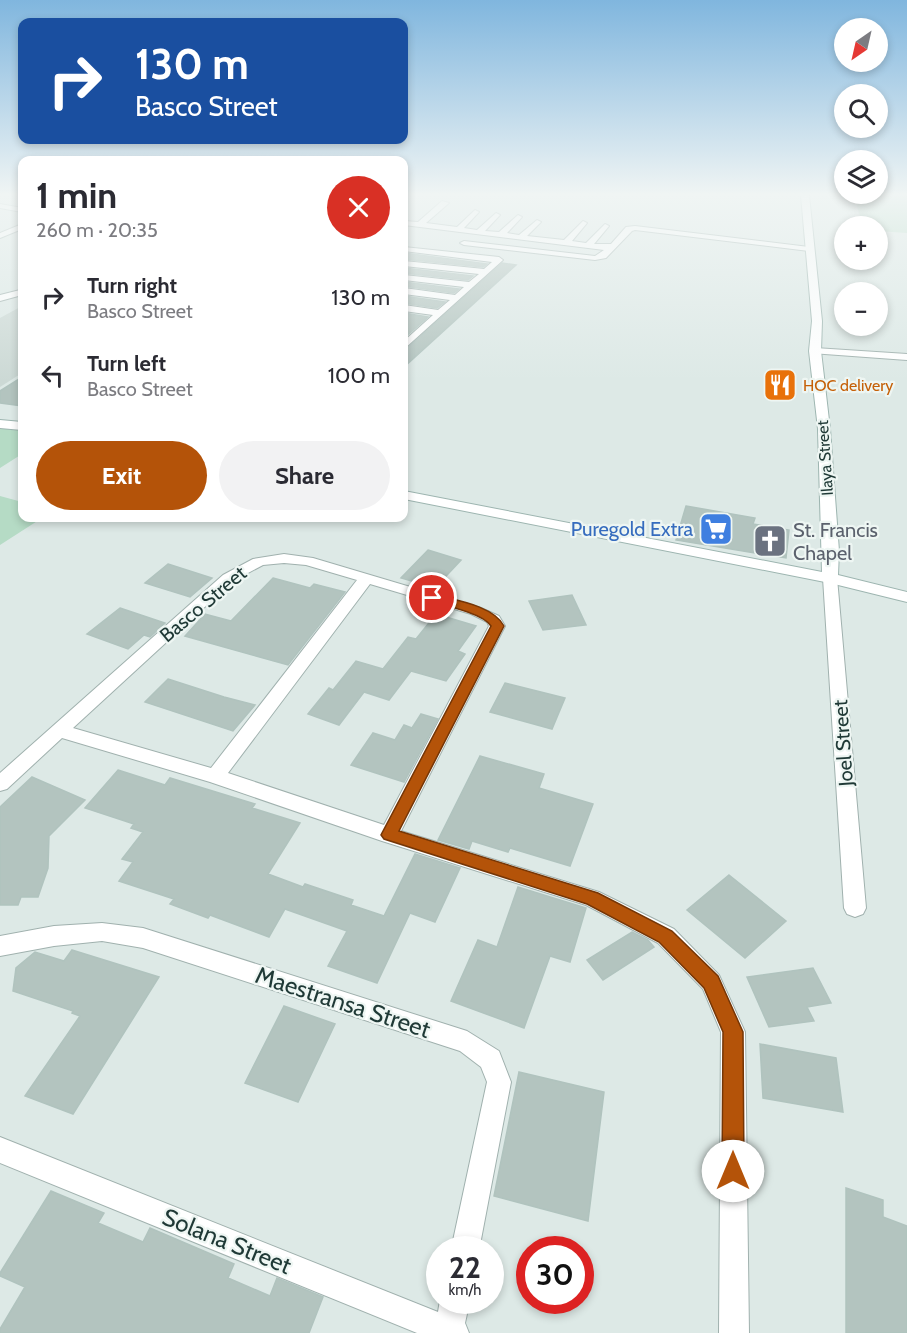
<!DOCTYPE html>
<meta charset="utf-8">
<style>
body{margin:0;font-family:Cabin,sans-serif;background:#f2f2f3;color:#2b2b33;height:100vh;display:flex;flex-direction:column;font-size:22px;white-space:nowrap}
*{box-sizing:border-box;margin:0}
p{font-size:20px;color:#7c7c81}
.icon{flex:none;width:33px;height:33px;fill:none;stroke:currentColor;stroke-width:2;stroke-linecap:round;stroke-linejoin:round}
.map{position:relative;flex:1;overflow:hidden}
.sheet{position:absolute;left:18px;top:156px;width:390px;height:366px;display:flex;flex-direction:column;background:#fff;border-radius:12px;box-shadow:0 3px 9px #0003}
.sheet>*{flex:none}
.top-card{position:absolute;left:18px;top:18px;width:390px;height:126px;border-radius:12px;box-shadow:0 3px 9px #0003;background:#1a4fa0;color:#fff;overflow:hidden}
.needle{width:39px;rotate:214deg}
.tools{position:absolute;left:834px;top:18px;display:grid;gap:12px}
.tools a{display:grid;place-items:center;width:54px;height:54px;border-radius:50%;background:#fff;box-shadow:0 3px 9px #0003;font-size:30px}
.speed{position:absolute;left:426px;top:1236px;display:flex;gap:12px;font-size:30px;font-weight:700;text-align:center}
.speed>*{display:grid;place-content:center;width:78px;height:78px;border-radius:50%;background:#fff;box-shadow:0 3px 9px #0003;line-height:1}
.speed small{font-size:15px;font-weight:400}
.speed .limit{border:9px solid #d22;background:#fff;color:#111}
.pin{position:absolute;display:grid;place-items:center;width:51px;height:51px;color:#fff;margin:-26px;border:3px solid #fff;border-radius:50%;box-shadow:0 2px 6px #0007}
.me{position:absolute;width:66px;margin:-33px;rotate:0deg;stroke-linejoin:round;filter:drop-shadow(0 0 4px #0008)}
.turn{display:flex;align-items:center;gap:21px;height:126px;padding:0 18px;font-size:27px}
.turn .icon{width:78px;height:78px;stroke-width:2.5}
.turn b{display:block;font-size:42px;line-height:51px}
.round{display:grid;place-items:center;flex:none;width:63px;height:63px;border-radius:32px;background:#f2f2f3}
.summary{display:flex;align-items:center;justify-content:space-between;height:102px;padding:0 18px}
h1{font-size:36px;font-weight:700;line-height:45px}
.action{display:flex;gap:12px;margin-top:auto;padding:12px 18px}
.action a{flex:1;height:69px;border-radius:36px;background:#b45309;color:#fff;font-size:24px;font-weight:700;line-height:69px;text-align:center}
.action a+a{background:#f2f2f3;color:#2b2b33}
ul{padding:0;list-style:none}
li{display:flex;align-items:center;gap:18px;height:78px;padding:0 18px}
li div{flex:1}
li b{display:block;font-size:22px}
li em{font-style:normal}
.map>svg:first-child{display:block}
.built{fill:#ccd9d5}
.green{fill:#b5dbc5}
.building{fill:#b3c4bf;stroke:#b0c3be;stroke-width:1.5}
.lines{fill:none;stroke-linecap:round;stroke-linejoin:round}
.street-casing{stroke:#a0b1ae;stroke-width:2}
.secondary-casing{stroke:#9db5b0;stroke-width:2}
.street{fill:#fff;fill-rule:evenodd}
.secondary{fill:#fff;fill-rule:evenodd}
.route{fill:#b45309;stroke:#753606;stroke-width:1.5}
.labels{text-anchor:middle;dominant-baseline:central;stroke-width:4.5;stroke-linejoin:round;paint-order:stroke}
.far-food-label{font-size:16px;fill:#c56008;stroke:#eef6f3;text-anchor:start}
.far-street-label{font-size:16px;fill:#1f3936;stroke:#eef6f3}
.shop-label{font-size:20px;fill:#366cbe;stroke:#eef6f3;text-anchor:end}
.worship-label{font-size:20px;fill:#5b616d;stroke:#eef6f3;text-anchor:start}
.street-label{font-size:20px;fill:#1f3936;stroke:#eef6f3}
.near-street-label{font-size:24px;fill:#1f3936;stroke:#eef6f3}
</style>
<div class="map">
<svg width="907" height="1333" viewBox="0 0 907 1333">
<rect width="100%" height="100%" fill="#dde9e6"/>
<!-- built -->
<path class="built" d="M22,306V373L0,387V318Z"/>
<!-- green -->
<path class="green" d="M847,195H907V233L878,231V226H863L854,196Z
M0,428L22,430V454L0,468Z
M0,496L22,502V518H42L0,545Z"/>
<!-- building -->
<path class="building" d="M404,253L487,264L483,267L404,259Z
M502,263L516,265L404,367V351Z
M404,268L473,276L468,280L404,273Z
M404,282L459,289L454,293L404,286Z
M404,296L445,302L437,308L404,303Z
M404,313L428,317L404,338Z
M22,377V406L0,403V391Z
M686,506L755,518L753,524L789,530L786,558L676,540Z
M428,550L461,560L435,588L401,578Z
M168,564L212,578L190,597L145,583Z
M273,578L310,588L314,584L345,592L288,665L185,636L205,614L231,621Z
M572,595L586,625L543,630L529,601Z
M120,608L165,623L150,637L144,635L128,649L87,634Z
M436,614L476,626L458,651L465,654L446,681L411,671L389,700L364,692L339,725L308,714L329,688L333,690L356,661L383,669L408,637L416,639Z
M168,679L224,697L255,705L233,731L145,702Z
M505,683L565,698L552,729L490,712Z
M421,714L438,719L404,782L351,765L373,733L395,740L404,725L412,728Z
M480,756L544,774L539,788L593,804L570,866L510,848L508,852L472,841L469,849L438,840Z
M118,770L165,785L170,778L255,804L252,808L300,823L268,874L303,887L305,884L353,900L351,905L384,916L415,854L460,868L435,922L410,913L377,983L328,966L347,931L285,909L269,937L210,915L208,918L170,904L174,899L119,881L133,862L122,859L143,832L131,828L134,824L85,808Z
M32,777L85,800L49,836L48,868L38,897H21L18,905H0V807Z
M729,875L786,921L745,958L687,910Z
M518,887L586,908L570,962L550,956L524,1028L451,1001L478,940L497,947Z
M632,932L648,940L654,947L603,980L587,960Z
M72,950L159,977L73,1114L25,1096L80,1016L72,1013L73,1011L13,991L16,968L35,952L64,961Z
M813,968L831,1003L807,1007L814,1021L769,1027L747,977Z
M284,1006L335,1024L298,1102L245,1083Z
M760,1044L836,1058L843,1112L763,1098Z
M519,1072L604,1092L588,1221L494,1196Z
M846,1188L883,1200V1217L907,1226V1333H846Z
M51,1191L104,1213L98,1223L143,1242L150,1228L234,1264L228,1278L270,1296L277,1278L323,1297L309,1333H0V1329L25,1287L0,1276V1273Z"/>
<g class="lines">
<!-- street casing -->
<g class="street-casing">
<path id="street" d="M442,201L449,203L426,223L457,227L475,210L479,212L464,228L477,230L496,213L500,215L485,231L499,232L518,215L522,217L507,233L519,235L537,220L541,222L527,236L564,240L583,221L587,223L572,241L586,243L605,224L609,226L594,244H611L626,227L635,226L809,247L813,249L809,251L635,230L632,231L606,258L595,260L464,245L460,243L464,241L595,256L604,250L404,225V221L418,222Z
M0,204L22,208V212L0,208Z
M22,224V229L0,238V233Z
M404,247L499,257L503,260L404,349V341L433,315L404,311V305L438,310L450,300L404,294V288L455,295L464,287L404,280V275L469,282L479,274L404,266V261L484,269L492,262L404,251Z
M20,290L22,291V295L0,301V295Z
M815,348L907,354V360L811,353L810,351Z
M284,554L313,558L481,608L499,616L505,626L401,831L599,892L674,929L719,975L745,1032L749,1333H719L721,1032L703,989L658,943L586,905L382,841L210,782L62,738L7,789L0,791V773L223,575L253,559ZM284,563L306,565L357,580L211,768L73,728L233,581L263,565ZM370,584L471,614L487,622L489,626L384,825L228,773Z
M830,574L837,578L866,908L863,914L855,917L847,914L844,908L823,578Z
M102,923L143,928L467,1031L499,1051L511,1082L479,1250H451L487,1082L481,1067L460,1051L143,948L102,941L54,946L0,956V936L54,926Z
M0,1137L438,1312L440,1300H470L465,1323L469,1333H417L0,1163Z"/>
</g>
<!-- secondary casing -->
<g class="secondary-casing">
<path id="secondary" d="M801,195H809L822,321L821,351L830,429L839,551L838,575L907,592V602L830,583L404,499V491L822,572L818,429L809,351L812,321Z
M0,420L22,422V430L0,428Z"/>
</g>
<!-- street -->
<use href="#street" class="street"/>
<!-- secondary -->
<use href="#secondary" class="secondary"/>
</g>
<!-- sky -->
<linearGradient id="sky" x2="0" y2="1"><stop stop-color="#80b6de"/><stop offset="0.51" stop-color="#f0f5f4"/><stop offset="1" stop-color="#f0f5f4" stop-opacity="0"/></linearGradient>
<rect width="907" height="381" fill="url(#sky)"/>
<!-- route -->
<path class="route" d="M432,594C454,600 493,605 504,626L399,831L598,893L672,931L718,976L743,1032L744,1171L741,1179L733,1182L726,1179L722,1171L723,1032L704,988L659,942L587,904L384,839L381,835L491,626C483,613 443,605 428,601L426,598L428,595Z"/>
<!-- icons -->
<defs>
<g id="restaurant-square" transform="scale(1.725)"><rect x="-9" y="-9" width="18" height="18" rx="4" fill="#e8710a" stroke="#eef6f3"/><path d="M-5-6h1v4h1v-4h1v4h1v-4h1v5L-1.5 .5V6h-2V.5L-5-1ZM5-6V6H3V1.5H1.5Q1.5-4 5-6Z" fill="#fff"/></g>
<g id="supermarket-square" transform="scale(1.725)"><rect x="-9" y="-9" width="18" height="18" rx="4" fill="#3f7fe0" stroke="#eef6f3"/><path d="M-6-5.5h2.5l.6 2H6L4.5 2H-2.5L-4.4-4H-6ZM-1.5 3.2a1.3 1.3 0 1 0 .1 0ZM3 3.2a1.3 1.3 0 1 0 .1 0Z" fill="#fff"/></g>
<g id="church-square" transform="scale(1.725)"><rect x="-9" y="-9" width="18" height="18" rx="4" fill="#6b7280" stroke="#eef6f3"/><path d="M-1.2-6h2.4v3.5h3.3v2.4h-3.3V6h-2.4V-.1h-3.3v-2.4h3.3Z" fill="#fff"/></g>
</defs>
<g fill-rule="evenodd">
<use href="#restaurant-square" x="780" y="385"/>
<use href="#supermarket-square" x="716" y="529"/>
<use href="#church-square" x="770" y="541"/>
</g>
<g class="labels">
<!-- far-food labels -->
<g class="far-food-label">
<text x="803" y="385">HOC delivery</text>
</g>
<!-- far-street labels -->
<g class="far-street-label">
<text transform="translate(825 458) rotate(-94)">Ilaya Street</text>
</g>
<!-- shop labels -->
<g class="shop-label">
<text x="693" y="529">Puregold Extra</text>
</g>
<!-- worship labels -->
<g class="worship-label">
<text x="793" y="530">St. Francis<tspan x="793" dy="23">Chapel</tspan></text>
</g>
<!-- street labels -->
<g class="street-label">
<text transform="translate(203 604) rotate(-40)">Basco Street</text>
<text transform="translate(843 743) rotate(-94)">Joel Street</text>
</g>
<!-- near-street labels -->
<g class="near-street-label">
<text transform="translate(343 1002) rotate(18)">Maestransa Street</text>
<text transform="translate(227 1241) rotate(22)">Solana Street</text>
</g>
</g>
</svg>
<div class="tools">
<a><svg class="needle" viewBox="-14 -14 28 28"><path d="M0-13l5 13h-10z" fill="#e53935"/><path d="M0 13l5-13h-10z" fill="#7c7c81"/></svg></a>
<a><svg class="icon" aria-label="search" viewBox="0 0 24 24"><circle cx="10" cy="10" r="6"/><path d="M15 15l6 6"/></svg></a>
<a><svg class="icon" aria-label="layers" viewBox="0 0 24 24"><path d="M12 4l9 5-9 5-9-5zM3 14l9 5 9-5"/></svg></a>
<a>+</a>
<a>−</a>
</div>
<div class="speed"><div>22<small>km/h</small></div><div class="limit">30</div></div>
<div class="pin" style="left:432px;top:598px;background:#d93025"><svg class="icon" aria-label="arrive" viewBox="0 0 24 24"><path d="M6 21V4h12l-3 4 3 4H6"/></svg></div>
<svg class="me" style="left:733px;top:1171px" viewBox="-20 -20 40 40"><circle r="19" fill="#fff"/><path d="M0-13L10 11 0 6-10 11z" fill="#b45309"/></svg>
<div class="top-card">
<div class="turn"><svg class="icon" aria-label="right" viewBox="0 0 24 24"><path d="M7 20v-9h11M14 6l5 5-5 5"/></svg><div><b>130 m</b>Basco Street</div></div>
</div>
<section class="sheet">
<div class="summary"><div><h1>1 min</h1><p>260 m · 20:35</p></div><a class="round" style="background:#d93025;color:#fff"><svg class="icon" aria-label="close" viewBox="0 0 24 24"><path d="M6 6l12 12M18 6L6 18"/></svg></a></div>
<ul>
<li><svg class="icon" aria-label="right" viewBox="0 0 24 24"><path d="M7 20v-9h11M14 6l5 5-5 5"/></svg><div><b>Turn right</b><p>Basco Street</p></div><em>130 m</em></li>
<li><svg class="icon" aria-label="left" viewBox="0 0 24 24"><path d="M17 20v-9H6M10 6l-5 5 5 5"/></svg><div><b>Turn left</b><p>Basco Street</p></div><em>100 m</em></li>
</ul>
<div class="action"><a>Exit</a><a>Share</a></div>
</section>
</div>
